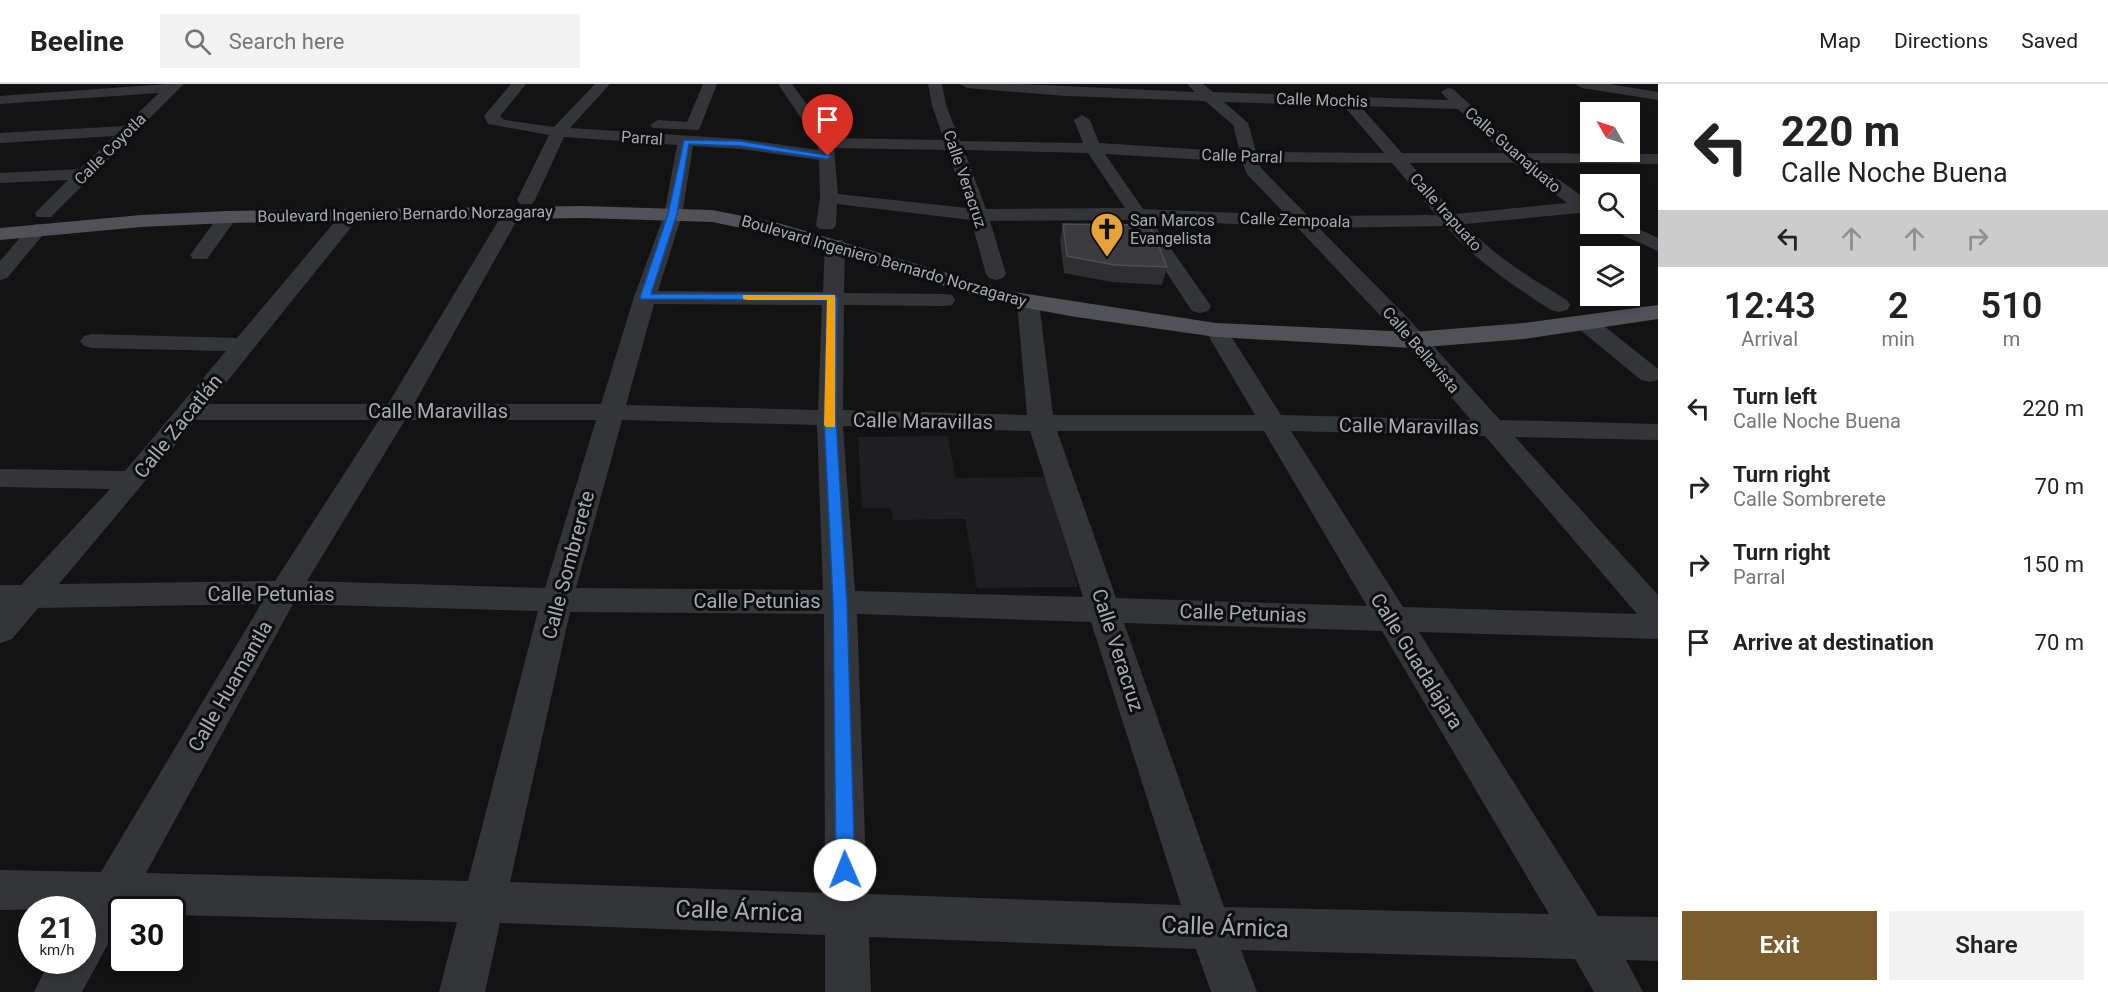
<!DOCTYPE html>
<meta charset="utf-8">
<style>
body{margin:0;font-family:Roboto,sans-serif;background:#f2f2f2;color:#222;height:100vh;display:flex;flex-direction:column;font-size:22px;white-space:nowrap}
*{box-sizing:border-box;margin:0}
p{font-size:20px;color:#767676}
.icon{flex:none;width:33px;height:33px;fill:none;stroke:currentColor;stroke-width:2;stroke-linecap:round;stroke-linejoin:round}
.map{position:relative;flex:1;overflow:hidden}
.sheet{display:flex;flex-direction:column;background:#fff;width:450px}
.sheet>*{flex:none}
.hud{background:#fff;color:#222;overflow:hidden}
.needle{width:39px;rotate:309deg}
.fabs{position:absolute;left:1580px;top:18px;display:grid;gap:12px}
.fabs a{display:grid;place-items:center;width:60px;height:60px;border-radius:0px;background:#fff;box-shadow:0 3px 9px #0003;font-size:30px}
.speed{position:absolute;left:18px;top:812px;display:flex;gap:12px;font-size:30px;font-weight:700;text-align:center}
.speed>*{display:grid;place-content:center;width:78px;height:78px;border-radius:50%;background:#fff;box-shadow:0 3px 9px #0003;line-height:1}
.speed small{font-size:15px;font-weight:400}
.speed .limit{border:3px solid #111;border-radius:9px;background:#fff;color:#111}
.pin{position:absolute;display:grid;place-items:center;width:51px;height:51px;color:#fff;margin:-62px -26px;border-radius:50% 50% 50% 0;rotate:-45deg;box-shadow:0 0 6px #0007}
.pin .icon{rotate:45deg}
.me{position:absolute;width:66px;margin:-33px;rotate:359deg;stroke-linejoin:round;filter:drop-shadow(0 0 4px #0008)}
.turn{display:flex;align-items:center;gap:21px;height:126px;padding:0 24px;font-size:27px}
.turn .icon{width:78px;height:78px;stroke-width:2.5}
.turn b{display:block;font-size:42px;line-height:51px}
.lanes{display:flex;align-items:center;height:57px;padding:0 24px;background:#0003;justify-content:center;gap:30px;direction:ltr}
.lanes .off{opacity:.35}
.eta{display:flex;justify-content:space-evenly;align-items:center;height:102px;text-align:center}
.eta b{font-size:36px;font-weight:600;line-height:42px}
.action{display:flex;gap:12px;margin-top:auto;padding:12px 24px}
.action a{flex:1;height:69px;border-radius:0px;background:#7a5c2d;color:#fff;font-size:24px;font-weight:600;line-height:69px;text-align:center}
.action a+a{background:#f2f2f2;color:#222}
ul{padding:0;list-style:none}
li{display:flex;align-items:center;gap:18px;height:78px;padding:0 24px}
li div{flex:1}
li b{display:block;font-size:22px}
li em{font-style:normal}
header{display:flex;align-items:center;gap:36px;box-sizing:border-box;height:84px;padding:0 30px;background:#fff;border-bottom:2px solid #e0e0e0}
header strong{font-size:28px}
nav{display:flex;gap:33px;margin-inline-start:auto;font-size:21px}
.search{width:420px;height:54px;background:#f2f2f2;display:flex;align-items:center;gap:15px;box-sizing:border-box;padding:0 21px;border-radius:0px;color:#767676;font-size:22px}
main{display:flex;flex:1;min-height:0}
.map>svg:first-child{display:block}
.built{fill:#1f1f21}
.lines{fill:none;stroke-linecap:round;stroke-linejoin:round}
.minor{fill:#343539;fill-rule:evenodd}
.major{fill:#505258;fill-rule:evenodd}
.wall{fill:#2f2f32}
.building{fill:#3c3c40;stroke:#4c4e52;stroke-width:1.5}
.route{fill:#1a73e8;stroke:#114b97;stroke-width:1.5}
.slow{fill:#f59e0b}
.labels{text-anchor:middle;dominant-baseline:central;stroke-width:6;stroke-linejoin:round;paint-order:stroke}
.far-street-label{font-size:16px;fill:#a5aab4;stroke:#0e0e0f}
.far-poi-label{font-size:16px;fill:#a5aab4;stroke:#0e0e0f;text-anchor:start}
.street-label{font-size:20px;fill:#a5aab4;stroke:#0e0e0f}
.near-street-label{font-size:24px;fill:#a5aab4;stroke:#0e0e0f}
</style>
<header>
<strong>Beeline</strong>
<div class="search"><svg class="icon" aria-label="search" viewBox="0 0 24 24"><circle cx="10" cy="10" r="6"/><path d="M15 15l6 6"/></svg>Search here</div>
<nav><a>Map</a><a>Directions</a><a>Saved</a></nav>
</header>
<main>
<div class="map">
<svg width="1658" height="908" viewBox="0 0 1658 908">
<rect width="100%" height="100%" fill="#131314"/>
<!-- built -->
<path class="built" d="M948,352L956,394L1046,393L1078,503L977,504L965,435L893,436L891,424H862L858,353Z"/>
<g class="lines">
<!-- minor -->
<path class="minor" d="M168,0H184L51,133H37L35,129L68,96L0,99V89L80,85L114,52L0,59V49L124,42L159,9L0,20V12Z
M511,0H526L500,32L505,36L554,43L595,0H610L570,44L740,55L818,66V59L778,0H792L831,54L944,56L932,21L928,0H942L946,21L960,57L1083,59L1074,36L1082,31L1090,36L1099,59L1240,68L1233,41L1205,17L1065,12L967,4L960,0H1019L1195,8L1187,0H1203L1213,8L1448,16L1441,8L1448,4L1453,5L1523,69L1658,70V80L1536,79L1590,118V133L1580,129L1465,140C1493,172 1531,194 1567,216L1570,221L1567,226L1559,228L1551,226C1513,201 1475,177 1446,142L1319,144L1407,233L1500,336L1658,340V356L1515,353L1658,511V555L1419,548L1598,832L1658,833V877L1626,876L1643,908H1594L1575,875L1241,866L1257,908H1211L1196,865L869,853L871,908H825V851L500,839L485,908H439L457,838L172,831V825H122V834L82,908H34L50,876H82V825L0,826V786L101,788L261,520L38,524L12,555L0,559V501H21L110,405L0,403V385L125,387L226,267L92,264L84,262L80,257L84,252L92,250L237,254L343,128H357L359,132L357,136L209,320H388L503,129L505,125H519L521,129L414,320H601L634,213L664,131L677,61L564,53L535,116L532,120H520L517,116L549,51L488,40L484,32ZM1224,18L1344,22L1384,69L1256,68L1248,39ZM1360,22L1458,25L1503,69H1402ZM693,62L740,65L819,76L820,114L816,141L819,145H833L836,141L837,120L971,136L986,190L989,194L996,196L1003,194L1006,190L990,137L1132,136L1192,227L1200,229L1208,227L1211,222L1151,136L1297,143L1391,243L1471,336L1281,331L1224,241L1216,239L1208,241L1205,246L1255,331H1053L1039,218L1036,213L1028,211L1020,213L1017,218L1027,331L843,326L844,221L944,222L952,221L955,216L952,211L944,210L844,209L845,160L842,156H828L825,160L823,208L658,207L682,131ZM834,64L947,66L967,124L838,110ZM964,66L1088,69L1125,124L986,125ZM1105,70L1242,78L1247,90L1286,131L1143,125ZM1259,78L1392,79L1436,131L1308,132L1261,84ZM1410,79H1514L1567,119L1455,130ZM654,220L822,221L818,326L626,321ZM196,336H379L275,497L59,500ZM405,336H596L545,504L307,497ZM622,336L817,341L823,506L576,504ZM843,342L1030,347L1083,513L855,507ZM1057,347H1264L1367,522L1116,514ZM1291,347L1485,352L1637,530L1403,523ZM293,520L538,527L468,797L146,789ZM570,528L824,530L825,809L510,798ZM857,530L1091,538L1181,821L867,810ZM1124,539L1382,547L1549,830L1224,823Z
M703,0H717L699,46L653,44L650,41L658,36L687,38Z
M1575,0H1609L1658,8V16L1582,4Z
M228,127L235,129L237,133L207,175H193L190,171L193,167L221,129Z
M37,140L44,142L47,146L7,194L0,196V177L30,142Z
M1605,140H1628L1658,154V167L1607,144Z
M1586,232L1594,234L1658,285V296L1650,298L1641,296L1578,244L1575,239L1578,234Z"/>
<!-- major -->
<path class="major" d="M583,122L712,126L778,139L1008,207L1216,239L1413,248L1524,239L1658,221V235L1524,255L1413,264L1216,253L1076,233L1005,220L767,149L712,138L583,134L228,139L141,143L0,156V144L141,131L228,127Z"/>
</g>
<!-- wall -->
<path class="wall" d="M1063,140L1167,183L1162,201L1111,198L1064,189L1060,157Z"/>
<!-- building -->
<path class="building" d="M1063,140L1148,141L1154,150L1167,183L1115,181L1067,172Z"/>
<!-- route -->
<path class="route" d="M684,56L740,57L831,72L828,75L740,62L689,60L677,130L651,210H832L837,213L836,335L847,518L855,786L852,792L845,795L838,792L836,786L833,518L824,335L827,216L641,215L640,213L668,130Z"/>
<!-- slow -->
<path class="slow" d="M743,211H835V343H826L824,341L827,216H747L743,215Z"/>
<!-- icons -->
<defs>
<g id="church-pin" transform="scale(1.725)"><path d="M0 17L-7.5 6A9.5 9.5 0 1 1 7.5 6Z" fill="#e5a33a" stroke="#0e0e0f"/><path d="M-1.2-6h2.4v3.5h3.3v2.4h-3.3V6h-2.4V-.1h-3.3v-2.4h3.3Z" fill="#111"/></g>
</defs>
<g fill-rule="evenodd">
<use href="#church-pin" x="1107" y="145"/>
</g>
<g class="labels">
<!-- far-street labels -->
<g class="far-street-label">
<text transform="translate(1322 16) rotate(2)">Calle Mochis</text>
<text transform="translate(642 54) rotate(4)">Parral</text>
<text transform="translate(110 65) rotate(-45)">Calle Coyotla</text>
<text transform="translate(1513 66) rotate(41)">Calle Guanajuato</text>
<text transform="translate(1242 72) rotate(2)">Calle Parral</text>
<text transform="translate(965 95) rotate(71)">Calle Veracruz</text>
<text transform="translate(1446 128) rotate(48)">Calle Irapuato</text>
<text transform="translate(405 130) rotate(-1)">Boulevard Ingeniero Bernardo Norzagaray</text>
<text transform="translate(1295 136) rotate(2)">Calle Zempoala</text>
<text transform="translate(884 177) rotate(16)">Boulevard Ingeniero Bernardo Norzagaray</text>
<text transform="translate(1421 266) rotate(49)">Calle Bellavista</text>
</g>
<!-- far-poi labels -->
<g class="far-poi-label">
<text x="1130" y="136">San Marcos<tspan x="1130" dy="18">Evangelista</tspan></text>
</g>
<!-- street labels -->
<g class="street-label">
<text x="438" y="327">Calle Maravillas</text>
<text transform="translate(923 337) rotate(1)">Calle Maravillas</text>
<text transform="translate(178 342) rotate(-51)">Calle Zacatlán</text>
<text transform="translate(1409 342) rotate(1)">Calle Maravillas</text>
<text transform="translate(568 481) rotate(-75)">Calle Sombrerete</text>
<text x="271" y="510">Calle Petunias</text>
<text x="757" y="517">Calle Petunias</text>
<text transform="translate(1243 529) rotate(2)">Calle Petunias</text>
<text transform="translate(1118 566) rotate(72)">Calle Veracruz</text>
<text transform="translate(1417 577) rotate(58)">Calle Guadalajara</text>
<text transform="translate(230 602) rotate(-60)">Calle Huamantla</text>
</g>
<!-- near-street labels -->
<g class="near-street-label">
<text transform="translate(739 827) rotate(2)">Calle Árnica</text>
<text transform="translate(1225 843) rotate(2)">Calle Árnica</text>
</g>
</g>
</svg>
<div class="fabs">
<a><svg class="needle" viewBox="-14 -14 28 28"><path d="M0-13l5 13h-10z" fill="#e53935"/><path d="M0 13l5-13h-10z" fill="#767676"/></svg></a>
<a><svg class="icon" aria-label="search" viewBox="0 0 24 24"><circle cx="10" cy="10" r="6"/><path d="M15 15l6 6"/></svg></a>
<a><svg class="icon" aria-label="layers" viewBox="0 0 24 24"><path d="M12 4l9 5-9 5-9-5zM3 14l9 5 9-5"/></svg></a>
</div>
<div class="speed"><div>21<small>km/h</small></div><div class="limit">30</div></div>
<div class="pin" style="left:828px;top:72px;background:#d93025"><svg class="icon" aria-label="arrive" viewBox="0 0 24 24"><path d="M6 21V4h12l-3 4 3 4H6"/></svg></div>
<svg class="me" style="left:845px;top:786px" viewBox="-20 -20 40 40"><circle r="19" fill="#fff"/><path d="M0-13L10 11 0 6-10 11z" fill="#1a73e8"/></svg>
</div>
<section class="sheet">
<div class="hud">
<div class="turn"><svg class="icon" aria-label="left" viewBox="0 0 24 24"><path d="M17 20v-9H6M10 6l-5 5 5 5"/></svg><div><b>220 m</b>Calle Noche Buena</div></div>
<div class="lanes"><svg class="icon" aria-label="left" viewBox="0 0 24 24"><path d="M17 20v-9H6M10 6l-5 5 5 5"/></svg><svg class="icon off" aria-label="ahead" viewBox="0 0 24 24"><path d="M12 20V5M6 11l6-6 6 6"/></svg><svg class="icon off" aria-label="ahead" viewBox="0 0 24 24"><path d="M12 20V5M6 11l6-6 6 6"/></svg><svg class="icon off" aria-label="right" viewBox="0 0 24 24"><path d="M7 20v-9h11M14 6l5 5-5 5"/></svg></div>
</div>
<div class="eta">
<div><b>12:43</b><p>Arrival</p></div>
<div><b>2</b><p>min</p></div>
<div><b>510</b><p>m</p></div>
</div>
<ul>
<li><svg class="icon" aria-label="left" viewBox="0 0 24 24"><path d="M17 20v-9H6M10 6l-5 5 5 5"/></svg><div><b>Turn left</b><p>Calle Noche Buena</p></div><em>220 m</em></li>
<li><svg class="icon" aria-label="right" viewBox="0 0 24 24"><path d="M7 20v-9h11M14 6l5 5-5 5"/></svg><div><b>Turn right</b><p>Calle Sombrerete</p></div><em>70 m</em></li>
<li><svg class="icon" aria-label="right" viewBox="0 0 24 24"><path d="M7 20v-9h11M14 6l5 5-5 5"/></svg><div><b>Turn right</b><p>Parral</p></div><em>150 m</em></li>
<li><svg class="icon" aria-label="arrive" viewBox="0 0 24 24"><path d="M6 21V4h12l-3 4 3 4H6"/></svg><div><b>Arrive at destination</b></div><em>70 m</em></li>
</ul>
<div class="action"><a>Exit</a><a>Share</a></div>
</section>
</main>
